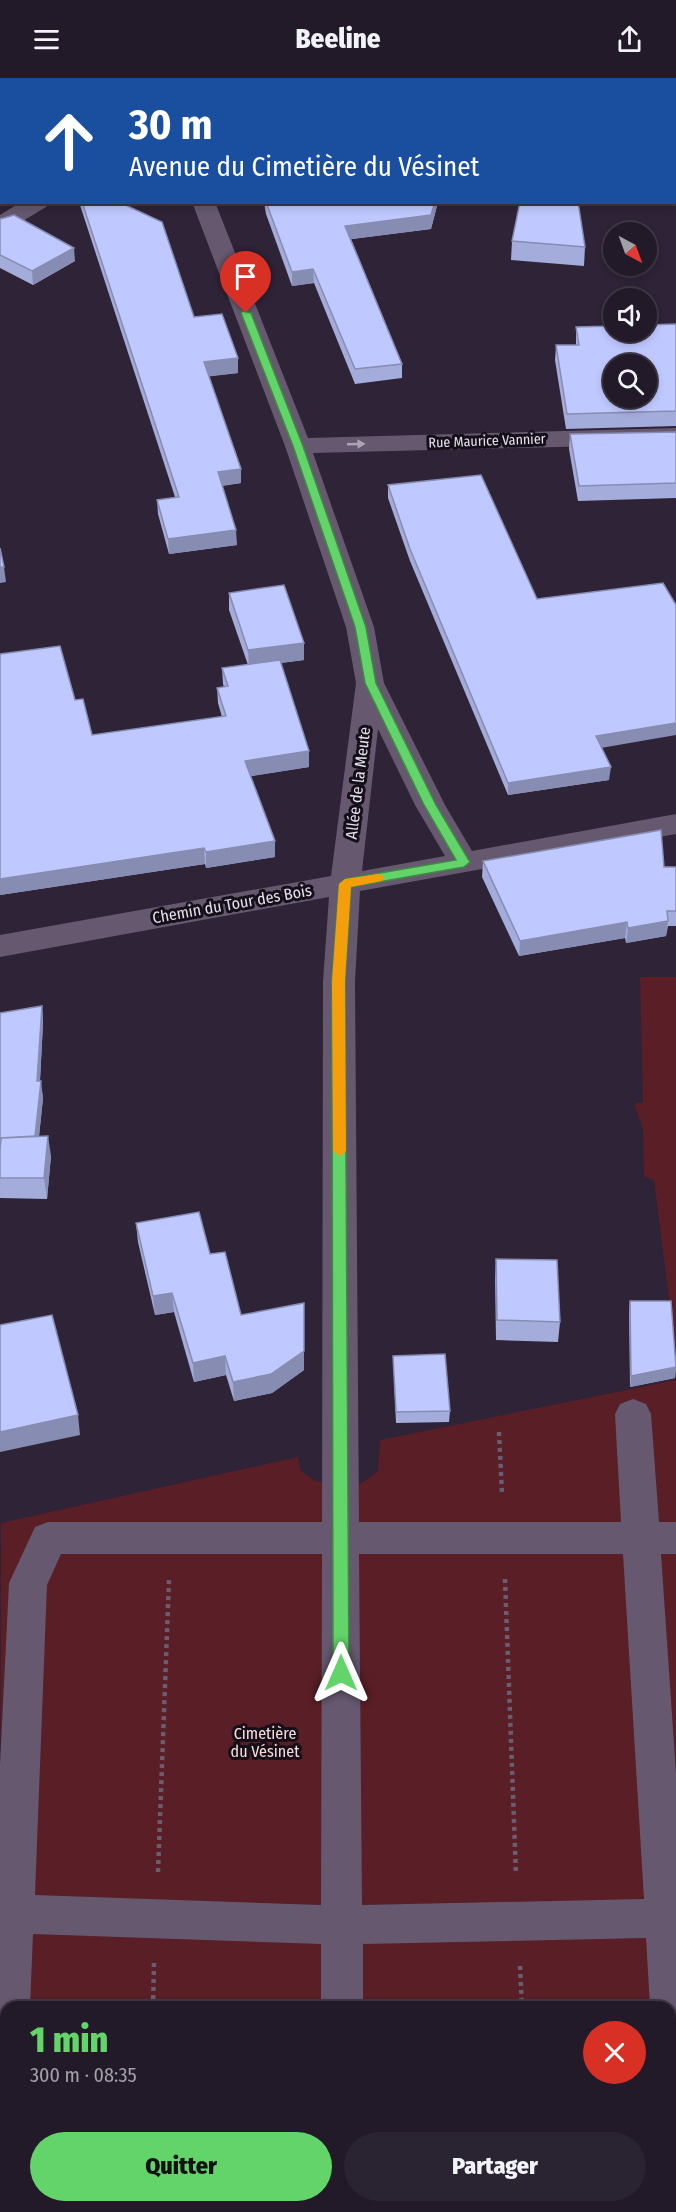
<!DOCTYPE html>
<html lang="fr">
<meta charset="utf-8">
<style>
body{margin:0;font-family:"Fira Sans Condensed",sans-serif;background:#2a2331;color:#f1f3f6;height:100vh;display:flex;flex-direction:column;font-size:22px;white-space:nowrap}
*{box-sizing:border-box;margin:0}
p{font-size:20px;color:#a2a1a8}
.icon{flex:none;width:33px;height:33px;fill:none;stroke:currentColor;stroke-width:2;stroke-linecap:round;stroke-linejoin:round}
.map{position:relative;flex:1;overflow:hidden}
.details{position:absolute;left:0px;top:1923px;width:676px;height:212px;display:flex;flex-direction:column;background:#221a29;border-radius:18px 18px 0 0;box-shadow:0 3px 9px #0003,0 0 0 2px #3f3846}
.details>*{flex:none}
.banner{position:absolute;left:0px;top:0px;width:676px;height:126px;box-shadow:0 3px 9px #0003,0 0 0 2px #3f3846;background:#1a4fa0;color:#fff;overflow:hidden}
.needle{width:39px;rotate:139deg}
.fabs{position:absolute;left:603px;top:144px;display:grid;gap:12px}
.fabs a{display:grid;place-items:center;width:54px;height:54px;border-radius:50%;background:#221a29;box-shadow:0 3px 9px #0003,0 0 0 2px #3f3846;font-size:30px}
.pin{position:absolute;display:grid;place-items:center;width:51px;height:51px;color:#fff;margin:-62px -26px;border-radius:50% 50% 50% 0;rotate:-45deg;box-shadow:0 0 6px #0007}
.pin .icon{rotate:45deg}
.me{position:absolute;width:66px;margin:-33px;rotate:0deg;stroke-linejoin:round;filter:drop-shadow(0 0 4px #0008)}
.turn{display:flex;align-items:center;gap:21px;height:126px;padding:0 30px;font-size:27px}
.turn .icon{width:78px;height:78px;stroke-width:2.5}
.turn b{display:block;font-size:42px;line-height:51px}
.round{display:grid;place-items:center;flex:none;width:63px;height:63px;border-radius:32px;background:#2a2331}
.headline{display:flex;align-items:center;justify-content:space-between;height:102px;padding:0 30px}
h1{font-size:36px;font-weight:800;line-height:45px;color:#62d469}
.cta{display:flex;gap:12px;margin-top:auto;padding:12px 30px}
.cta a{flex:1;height:69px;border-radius:36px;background:#62d469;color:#111;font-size:24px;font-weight:800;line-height:69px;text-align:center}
.cta a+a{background:#2a2331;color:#f1f3f6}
header{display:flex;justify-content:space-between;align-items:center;height:78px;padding:0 30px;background:#221a29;font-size:27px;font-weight:800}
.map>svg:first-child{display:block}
.green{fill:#591e26;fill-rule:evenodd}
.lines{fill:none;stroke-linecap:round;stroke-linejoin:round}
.path{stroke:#685e70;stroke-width:4.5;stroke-dasharray:4 4;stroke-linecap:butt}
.minor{fill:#65586f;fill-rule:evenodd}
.wall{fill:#a4acdb}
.shaded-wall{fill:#868cb2}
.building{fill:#bfc8ff;stroke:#868cb2;stroke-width:1.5;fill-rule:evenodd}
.oneway{fill:#aca3b5}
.route{fill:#62d469;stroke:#408a44;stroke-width:1.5}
.slow{fill:#f59e0b}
.labels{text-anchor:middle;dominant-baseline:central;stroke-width:6;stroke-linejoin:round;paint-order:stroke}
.far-street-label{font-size:14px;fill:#e7e0ee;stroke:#140f18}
.street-label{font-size:16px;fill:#e7e0ee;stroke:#140f18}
.park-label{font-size:16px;fill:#f9dddd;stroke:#140f18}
</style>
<header><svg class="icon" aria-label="menu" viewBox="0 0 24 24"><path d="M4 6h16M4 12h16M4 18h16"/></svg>Beeline<svg class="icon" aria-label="share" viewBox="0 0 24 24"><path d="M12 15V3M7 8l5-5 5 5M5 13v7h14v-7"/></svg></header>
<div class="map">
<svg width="676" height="2134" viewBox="0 0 676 2134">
<rect width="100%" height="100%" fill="#2e2337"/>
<!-- green -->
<path class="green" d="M640,899H676V1276L654,1102L644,1099L643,1050L634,1026L643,1024Z
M676,1302V2134H0L1,1445L298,1379L301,1393L317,1404L362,1405L378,1393L380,1362ZM6,1929H670V2128H6Z"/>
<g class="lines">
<!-- path -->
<path class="path" d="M499,1354L502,1416
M505,1501L516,1797
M158,1794L169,1502
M520,1888L522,1929
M153,1929L154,1885
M145,2128V2134
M529,2128L530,2134"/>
<!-- minor -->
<path class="minor" d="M150,0H172V2H151Z
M226,0H248L225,2Z
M675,73H676V87H675Z
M21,124H49L46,129L8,152L0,154V137Z
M192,124H215L308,360L676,350V366L313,375L374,549L384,605L445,727L472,773L676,736V756L360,813L355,903L359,1444H621L615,1336L620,1326L633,1321L646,1326L651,1336L659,1444H676V1476H661L676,1695V2025L670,2023V1929H650L646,1860L363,1866V1929H321V1866L33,1856L30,1929H6V1948L0,1946V1686L9,1505L35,1449L48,1444H322L323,903L329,819L0,879V857L331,798L356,605L346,549L285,368ZM378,651L415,727L445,778L362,793ZM61,1476H322L321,1827L35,1817L47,1507ZM359,1476H623L644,1821L362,1827Z
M6,1961V2128L0,2131V1964Z
M320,2128H364V2134H320Z"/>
</g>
<!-- wall -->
<path class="wall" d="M46,0H72L71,1Z
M538,0H602V2H538Z
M79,124H119L194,239L238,295L209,298L241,405L222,408L237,467L169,476L158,436L157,422L175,419Z
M264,124H438L431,151L351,161L402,286V300L355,306L314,205L292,208L266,136Z
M0,141L75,183L33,207L0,190Z
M512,163L585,169L584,188L511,182Z
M676,246V348L566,351L555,282L556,267H576V249Z
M676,354V420L578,423L569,371L570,356Z
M388,407L602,670L609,702L508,717L410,483L388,420Z
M229,515L304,565V582L281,585L309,673V689L251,698L275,779L206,790L205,786L0,817L75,622L92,657L222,639L218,625L217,610L224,609L223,606L222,590L248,587L229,532Z
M483,783L676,789V848H668L666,858L626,865L625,860L519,878L482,799Z
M42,928L43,945L40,1003L43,1020L39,1058L51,1078L47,1121L0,1120V935Z
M136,1145L210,1176L241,1237L304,1292L272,1315L234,1323L226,1297L194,1304L174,1234L155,1237L138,1164Z
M496,1181L560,1244L558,1264L496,1262L495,1201Z
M630,1223L676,1287L675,1300L630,1309L629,1234Z
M393,1278L450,1333L449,1344L396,1345Z"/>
<!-- shaded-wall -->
<path class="shaded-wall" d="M1,6L2,20L0,21V7Z
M0,76H2V89L0,90Z
M435,124H438L431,151L345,162V148Z
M74,170L75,183L33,207L32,193Z
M313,191L314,205L292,208V194Z
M238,280V295L205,299L204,284Z
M241,391V405L218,408V394Z
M236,452L237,467L169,476L168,461Z
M0,489H4L6,504L0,505Z
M304,565V582L249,589L248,572Z
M676,645V657L595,671L596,658Z
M309,673V689L246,699L245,683Z
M611,689L609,702L508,717V705Z
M275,763V779L206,790V774Z
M204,770L205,786L0,817V801Z
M668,843L666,858L626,865L628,850Z
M627,844L625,860L519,878L520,863Z
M42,928L43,945L39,1020L37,1003Z
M41,1003L43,1020L37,1078L35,1061Z
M48,1058L51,1078L47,1121L44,1100Z
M172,1215L174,1234L155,1237L153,1218Z
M304,1225V1292L272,1315L234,1323L233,1304Z
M225,1278L226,1297L194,1304L193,1285Z
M676,1289L675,1300L630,1309L631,1298Z
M78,1337L80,1357L0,1374V1354Z"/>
<!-- building -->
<path class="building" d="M0,0H6L7,2H2V7H0Z
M0,23H2V76H0Z
M82,124H119L162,144L194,239L222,236L238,280L204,284L241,391L218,394L236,452L168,461L157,422L179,419Z
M266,124H435L431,137L345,148L402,286L355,291L313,191L292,194Z
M520,124H578L585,169L512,163Z
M14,137L74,170L32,193L0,177V141Z
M676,246V333L567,336L556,267H579L576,249L614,248V254H646V247ZM614,286H646V320H614Z
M676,354V405L579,408L570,356Z
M481,397L537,521L663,505L676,527V645L596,658L611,689L508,705L410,471L388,407Z
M0,470L4,489H0Z
M284,507L304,565L248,572L229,515Z
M60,568L75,622L83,621L92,657L226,638L217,610L228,608L222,590L280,582L309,673L245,683L275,763L206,774L204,770L0,801V576Z
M661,752L664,789H676V833H667L668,843L628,850L627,844L520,863L483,783Z
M42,928L37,1003H41L35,1058L1,1060V1062H0V935Z
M48,1058L44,1100H0V1072L1,1060Z
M199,1134L210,1176L225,1174L241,1237L304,1225V1273L271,1296L233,1304L225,1278L193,1285L172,1215L153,1218L136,1145Z
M496,1181L557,1182L560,1244L497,1242Z
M630,1223H671L676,1289L631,1298Z
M52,1237L78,1337L0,1354V1247Z
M445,1276L450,1333L396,1334L393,1278Z"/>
<!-- one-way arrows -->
<defs><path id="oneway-solid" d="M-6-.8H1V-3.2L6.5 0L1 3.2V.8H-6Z" transform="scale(1.5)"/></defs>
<use class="oneway" href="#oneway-solid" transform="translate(356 366) rotate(-2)"/>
<!-- route -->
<path class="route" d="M243,233L251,235L303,368L366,549L376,605L436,727L470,784L464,789L351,809L345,903L349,1595L347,1600L341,1602L335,1600L333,1595L332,903L339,806L345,801L456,782L424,727L365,605L355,549L293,368L241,235Z"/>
<!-- slow -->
<path class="slow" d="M378,796L382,797L384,800L382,803L351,809L345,903L346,1073L340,1078L333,1073L332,903L339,806L345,801Z"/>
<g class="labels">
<!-- far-street labels -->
<g class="far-street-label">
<text transform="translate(487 363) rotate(-2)">Rue Maurice Vannier</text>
</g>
<!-- street labels -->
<g class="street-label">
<text transform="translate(358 705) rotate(-83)">Allée de la Meute</text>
<text transform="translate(232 826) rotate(-10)">Chemin du Tour des Bois</text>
</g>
<!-- park labels -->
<g class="park-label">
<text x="265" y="1655">Cimetière<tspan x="265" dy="18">du Vésinet</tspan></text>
</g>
</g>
</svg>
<div class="fabs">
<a><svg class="needle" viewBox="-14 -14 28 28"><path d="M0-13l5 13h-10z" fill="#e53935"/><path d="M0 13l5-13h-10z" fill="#a2a1a8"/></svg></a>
<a><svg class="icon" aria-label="sound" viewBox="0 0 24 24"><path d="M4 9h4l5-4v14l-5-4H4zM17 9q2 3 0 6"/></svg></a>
<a><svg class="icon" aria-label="search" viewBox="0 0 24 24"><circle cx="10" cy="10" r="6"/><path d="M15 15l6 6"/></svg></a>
</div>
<div class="pin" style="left:246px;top:235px;background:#d93025"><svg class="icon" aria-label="arrive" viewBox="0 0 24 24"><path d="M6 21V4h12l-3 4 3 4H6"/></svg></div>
<svg class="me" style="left:341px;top:1595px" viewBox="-20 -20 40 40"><path d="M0-17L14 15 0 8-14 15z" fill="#62d469" stroke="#fff" stroke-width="4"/></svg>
<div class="banner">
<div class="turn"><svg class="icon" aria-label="ahead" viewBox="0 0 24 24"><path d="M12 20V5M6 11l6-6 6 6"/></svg><div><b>30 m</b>Avenue du Cimetière du Vésinet</div></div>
</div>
<section class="details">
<div class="headline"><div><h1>1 min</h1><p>300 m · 08:35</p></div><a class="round" style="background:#d93025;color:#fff"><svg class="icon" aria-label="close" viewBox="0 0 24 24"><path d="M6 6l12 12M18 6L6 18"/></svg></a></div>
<div class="cta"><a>Quitter</a><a>Partager</a></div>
</section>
</div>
